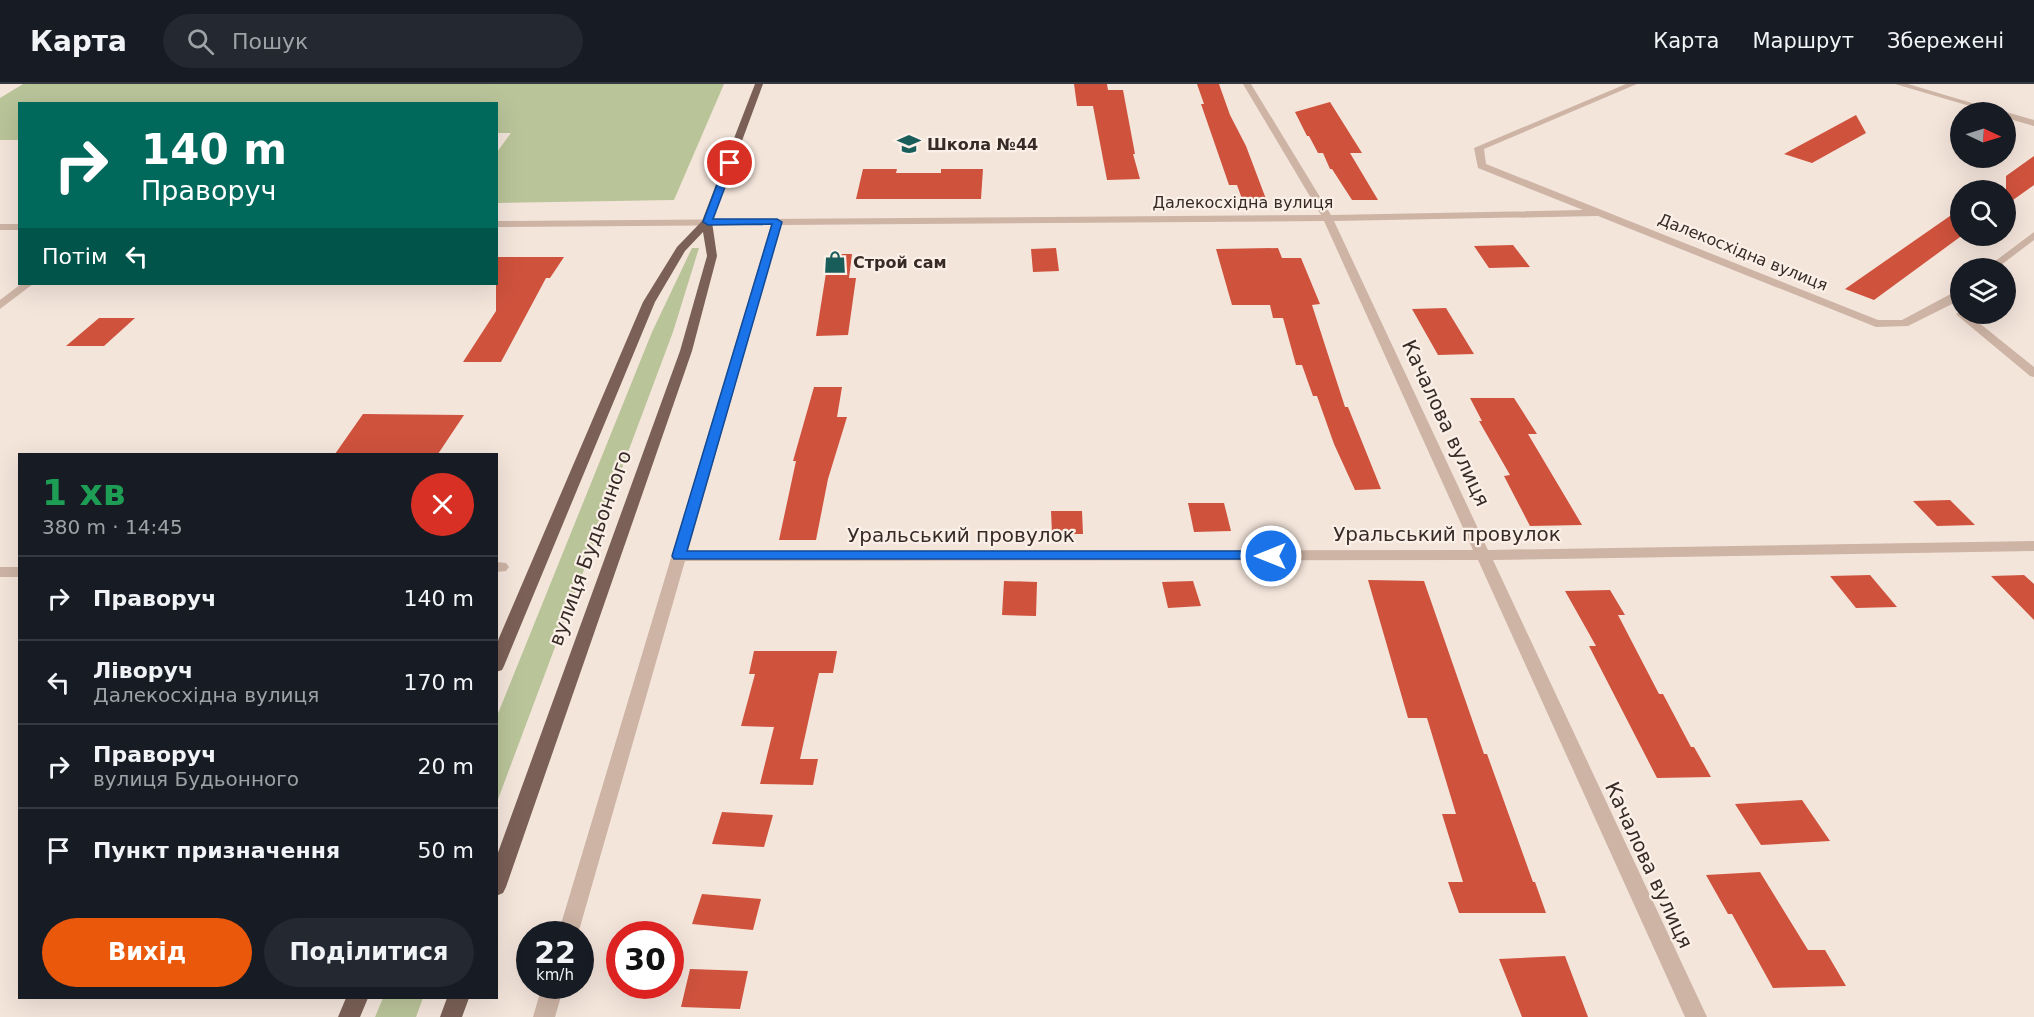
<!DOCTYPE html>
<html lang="uk">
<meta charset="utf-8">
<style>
body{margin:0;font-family:"DejaVu Sans",sans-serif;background:#242831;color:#f1f3f6;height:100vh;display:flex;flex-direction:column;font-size:22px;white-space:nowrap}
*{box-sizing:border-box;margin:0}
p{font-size:20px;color:#9ea1a6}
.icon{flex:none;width:33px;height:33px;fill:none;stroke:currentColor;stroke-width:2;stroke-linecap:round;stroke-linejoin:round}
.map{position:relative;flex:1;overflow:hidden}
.sheet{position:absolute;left:18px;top:369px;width:480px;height:546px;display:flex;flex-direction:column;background:#171b24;border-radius:0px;box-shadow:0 6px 24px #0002}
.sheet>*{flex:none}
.guide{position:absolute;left:18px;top:18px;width:480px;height:183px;border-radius:0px;box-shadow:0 6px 24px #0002;background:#00695c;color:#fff;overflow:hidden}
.needle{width:39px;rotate:94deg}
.tools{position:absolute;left:1950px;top:18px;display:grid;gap:12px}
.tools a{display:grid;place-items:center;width:66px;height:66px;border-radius:50%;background:#171b24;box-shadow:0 6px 24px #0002;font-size:30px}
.speed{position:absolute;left:516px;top:837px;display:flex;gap:12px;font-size:30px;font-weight:700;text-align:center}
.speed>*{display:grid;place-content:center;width:78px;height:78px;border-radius:50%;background:#171b24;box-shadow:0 6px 24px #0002;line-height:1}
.speed small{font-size:15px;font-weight:400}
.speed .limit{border:9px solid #d22;background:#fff;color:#111}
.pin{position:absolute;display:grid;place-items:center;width:51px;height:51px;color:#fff;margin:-26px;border:3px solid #fff;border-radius:50%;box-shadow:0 2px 6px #0007}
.me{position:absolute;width:66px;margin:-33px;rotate:270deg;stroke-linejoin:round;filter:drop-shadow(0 0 4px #0008)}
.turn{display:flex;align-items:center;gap:21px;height:126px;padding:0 24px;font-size:27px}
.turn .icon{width:78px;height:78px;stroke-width:2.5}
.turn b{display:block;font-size:42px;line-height:51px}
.then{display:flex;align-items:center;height:57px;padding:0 24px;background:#0003;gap:12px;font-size:22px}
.round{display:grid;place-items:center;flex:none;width:63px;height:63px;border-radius:32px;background:#242831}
.head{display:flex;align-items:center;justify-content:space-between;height:102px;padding:0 24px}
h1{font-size:36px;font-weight:700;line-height:45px;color:#1e9e55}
.button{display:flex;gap:12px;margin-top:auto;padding:12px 24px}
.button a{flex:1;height:69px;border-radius:36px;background:#ea580c;color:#fff;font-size:24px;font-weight:700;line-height:69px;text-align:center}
.button a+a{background:#242831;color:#f1f3f6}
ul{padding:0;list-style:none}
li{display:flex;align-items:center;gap:18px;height:84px;padding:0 24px;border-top:2px solid #363941}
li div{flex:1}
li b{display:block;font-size:22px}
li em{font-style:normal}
header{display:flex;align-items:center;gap:36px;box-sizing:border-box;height:84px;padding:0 30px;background:#171b24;border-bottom:2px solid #363941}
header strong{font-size:28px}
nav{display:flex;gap:33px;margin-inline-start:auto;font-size:21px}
.search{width:420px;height:54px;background:#242831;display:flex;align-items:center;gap:15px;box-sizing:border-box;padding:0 21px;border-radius:33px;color:#9ea1a6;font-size:22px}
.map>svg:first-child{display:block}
.green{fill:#bac499}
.building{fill:#cf523d}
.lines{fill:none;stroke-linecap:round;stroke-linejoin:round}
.minor{fill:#cdb4a5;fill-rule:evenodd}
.major{fill:#7b6057;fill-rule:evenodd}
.route{fill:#1a73e8;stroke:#114b97;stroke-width:1.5}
.labels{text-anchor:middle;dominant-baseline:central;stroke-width:4.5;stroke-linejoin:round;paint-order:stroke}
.far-poi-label{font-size:16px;font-weight:bold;fill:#382b27;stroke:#fbf0e7;text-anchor:start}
.far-street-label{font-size:16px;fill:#382b27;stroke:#fbf0e7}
.street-label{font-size:20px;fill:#382b27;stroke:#fbf0e7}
</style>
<header>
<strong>Карта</strong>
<div class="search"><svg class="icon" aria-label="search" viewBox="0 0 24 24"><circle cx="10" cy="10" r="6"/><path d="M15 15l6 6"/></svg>Пошук</div>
<nav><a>Карта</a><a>Маршрут</a><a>Збережені</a></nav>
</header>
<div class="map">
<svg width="2034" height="933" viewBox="0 0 2034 933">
<rect width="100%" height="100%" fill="#f4e5db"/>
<!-- green -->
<path class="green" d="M23,0H724L674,116L497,119V68L511,49H497L496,20H20L19,56H0V14Z
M692,164H699L673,248L497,718V632L652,248Z
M383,914H423L416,933H375Z"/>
<!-- building -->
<path class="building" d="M1074,0H1107L1108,6H1123L1135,70H1133L1140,95L1107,96L1093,22H1077Z
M1197,0H1219L1230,31L1246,62L1266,115H1242L1237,101H1229L1201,20H1204Z
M1330,18L1362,69H1350L1378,116H1352L1332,85H1330L1323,69H1318L1309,52H1307L1295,28Z
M1856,31L1866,49L1812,79L1784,70Z
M2034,72V101L2006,121V92Z
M863,85H897L896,89H941V85H983L981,115H856Z
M1960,125V153L1874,216L1845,205Z
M1513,161L1530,183L1489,184L1474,162Z
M1056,164L1059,187L1033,188L1031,165Z
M1278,164L1282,174H1301L1320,220L1312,221L1345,323H1348L1381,405L1355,406L1334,360L1317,312H1313L1302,281H1296L1283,234H1273L1270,221H1232L1216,165Z
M829,170H852L849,194H856L848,251L816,252Z
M496,173H564L550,194H546L501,278H463L496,227Z
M1446,224L1474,270L1438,271L1412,225Z
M99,234H135L104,262H66Z
M814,303H842L837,333H847L828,395L816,456H779L796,377H793Z
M1470,314H1514L1537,350H1528L1582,441L1530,442L1504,392L1510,391L1479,337H1482Z
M363,330L464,331L438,370H335Z
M1950,416L1975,441L1937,442L1913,417Z
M1188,419H1224L1231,447L1194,448Z
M1051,427H1082L1083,450H1052Z
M1870,491L1897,523L1856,524L1830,492Z
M2024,491L2034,500V536L1991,492Z
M1368,496L1424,497L1484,670H1487L1533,798H1535L1546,829H1459L1448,798H1463L1442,730H1456L1427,634H1408Z
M1004,497L1037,498L1036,532L1002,531Z
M1193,497L1201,522L1168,524L1162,498Z
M1610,506L1625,531H1618L1659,610H1663L1691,663H1694L1711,693L1657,694L1589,562H1596L1565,507Z
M754,567H837L833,589H819L800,675H818L813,701L760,700L774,643L741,642L755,590H749Z
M1802,716L1830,757L1761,761L1735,720Z
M722,728L773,731L764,763L712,760Z
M1760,788L1808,866H1825L1846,902L1773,904L1732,830H1728L1706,791Z
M702,810L761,815L753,846L692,840Z
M1565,872L1588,933H1522L1499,875Z
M690,885L748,887L740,925L681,923Z"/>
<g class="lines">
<!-- minor -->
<path class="minor" d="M1243,0H1251L1331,131L1583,126L1478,84L1474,64L1626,0H1637L1484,65L1486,80L1878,236H1902L1960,205V213L1952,220L1908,242L1876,243L1598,132L1334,137L1488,466L2034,457V467L1493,476L1707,933H1685L1478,476L685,477L578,850H558L771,141L496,143V137L1321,131ZM1324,137L1473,466L688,467L781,141Z
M1895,0H1908L2002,28H1990Z
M2006,28L2034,36V42L2006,34Z
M0,140H20V146H0Z
M2034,148V156L1997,184H1986Z
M21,200H33L0,225V216Z
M1960,227V230H1968L2034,283V293L2030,292L1958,232L1956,230Z
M496,478L506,479L509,483L506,487L496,488Z
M0,483H20V493H0Z
M542,902H564L555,933H533Z"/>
<!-- major -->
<path class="major" d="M755,0H763L712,138L717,172L692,267L506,803L503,809L496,812V774L680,267L707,172L703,148L685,167L655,218L504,582L502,586L496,588V561L643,218L677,163L702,137Z
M346,914H368L360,933H338Z
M447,914H469L462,933H440Z"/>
</g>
<!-- route -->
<path class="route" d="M730,76L734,79L713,135H777L782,138L687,467H1271L1278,472L1275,475H674L672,472L772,140L708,141L703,138L725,79Z"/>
<!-- icons -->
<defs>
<g id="school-bare" transform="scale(1.8)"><path d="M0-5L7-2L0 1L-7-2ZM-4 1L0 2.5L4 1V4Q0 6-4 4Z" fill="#195d5b" stroke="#fbf0e7" stroke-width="2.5" paint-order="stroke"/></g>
<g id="shop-bare" transform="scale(1.8)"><path d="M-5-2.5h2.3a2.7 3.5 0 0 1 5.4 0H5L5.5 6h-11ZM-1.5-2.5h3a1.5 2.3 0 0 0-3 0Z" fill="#195d5b" stroke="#fbf0e7" stroke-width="2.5" paint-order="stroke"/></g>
</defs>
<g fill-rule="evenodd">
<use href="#school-bare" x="909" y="60"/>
<use href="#shop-bare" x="835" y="178"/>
</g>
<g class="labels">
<!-- far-poi labels -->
<g class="far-poi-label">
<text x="927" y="60">Школа №44</text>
<text x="853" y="178">Строй сам</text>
</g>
<!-- far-street labels -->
<g class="far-street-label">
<text x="1243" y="118">Далекосхідна вулиця</text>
<text transform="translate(1743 168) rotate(22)">Далекосхідна вулиця</text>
</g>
<!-- street labels -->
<g class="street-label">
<text transform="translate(1446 339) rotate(65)">Качалова вулиця</text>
<text x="1447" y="450">Уральський провулок</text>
<text x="961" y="451">Уральський провулок</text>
<text transform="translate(590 464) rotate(-70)">вулиця Будьонного</text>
<text transform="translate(1649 781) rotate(65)">Качалова вулиця</text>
</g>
</g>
</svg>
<div class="tools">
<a><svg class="needle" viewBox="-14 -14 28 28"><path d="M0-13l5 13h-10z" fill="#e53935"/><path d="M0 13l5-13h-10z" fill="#9ea1a6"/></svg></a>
<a><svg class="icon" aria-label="search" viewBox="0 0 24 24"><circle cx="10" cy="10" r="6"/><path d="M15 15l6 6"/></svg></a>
<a><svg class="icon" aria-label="layers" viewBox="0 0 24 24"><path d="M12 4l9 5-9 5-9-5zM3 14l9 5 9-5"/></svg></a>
</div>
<div class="speed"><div>22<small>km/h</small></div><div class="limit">30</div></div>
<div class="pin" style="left:730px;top:79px;background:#d93025"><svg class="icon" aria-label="arrive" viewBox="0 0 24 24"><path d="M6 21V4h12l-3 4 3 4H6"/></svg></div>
<svg class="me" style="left:1271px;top:472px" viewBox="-20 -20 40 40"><circle r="17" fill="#1a73e8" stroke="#fff" stroke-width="3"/><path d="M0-11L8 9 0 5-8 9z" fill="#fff"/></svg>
<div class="guide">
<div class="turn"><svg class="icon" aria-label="right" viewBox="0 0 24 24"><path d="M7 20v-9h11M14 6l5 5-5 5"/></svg><div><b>140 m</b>Праворуч</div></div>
<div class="then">Потім<svg class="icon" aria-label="left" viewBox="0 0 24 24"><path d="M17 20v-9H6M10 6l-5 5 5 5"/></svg></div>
</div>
<section class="sheet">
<div class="head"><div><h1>1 хв</h1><p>380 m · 14:45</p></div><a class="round" style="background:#d93025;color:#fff"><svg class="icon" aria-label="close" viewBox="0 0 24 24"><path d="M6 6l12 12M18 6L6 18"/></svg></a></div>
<ul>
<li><svg class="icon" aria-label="right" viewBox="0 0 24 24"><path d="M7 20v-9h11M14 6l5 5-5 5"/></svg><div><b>Праворуч</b></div><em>140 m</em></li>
<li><svg class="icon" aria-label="left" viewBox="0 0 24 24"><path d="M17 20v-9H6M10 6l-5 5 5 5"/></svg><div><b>Ліворуч</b><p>Далекосхідна вулиця</p></div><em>170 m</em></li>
<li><svg class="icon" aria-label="right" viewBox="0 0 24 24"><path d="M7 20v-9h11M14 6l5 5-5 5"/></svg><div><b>Праворуч</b><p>вулиця Будьонного</p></div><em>20 m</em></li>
<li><svg class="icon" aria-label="arrive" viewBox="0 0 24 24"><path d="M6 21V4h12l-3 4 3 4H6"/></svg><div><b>Пункт призначення</b></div><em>50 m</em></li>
</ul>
<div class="button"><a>Вихід</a><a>Поділитися</a></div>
</section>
</div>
